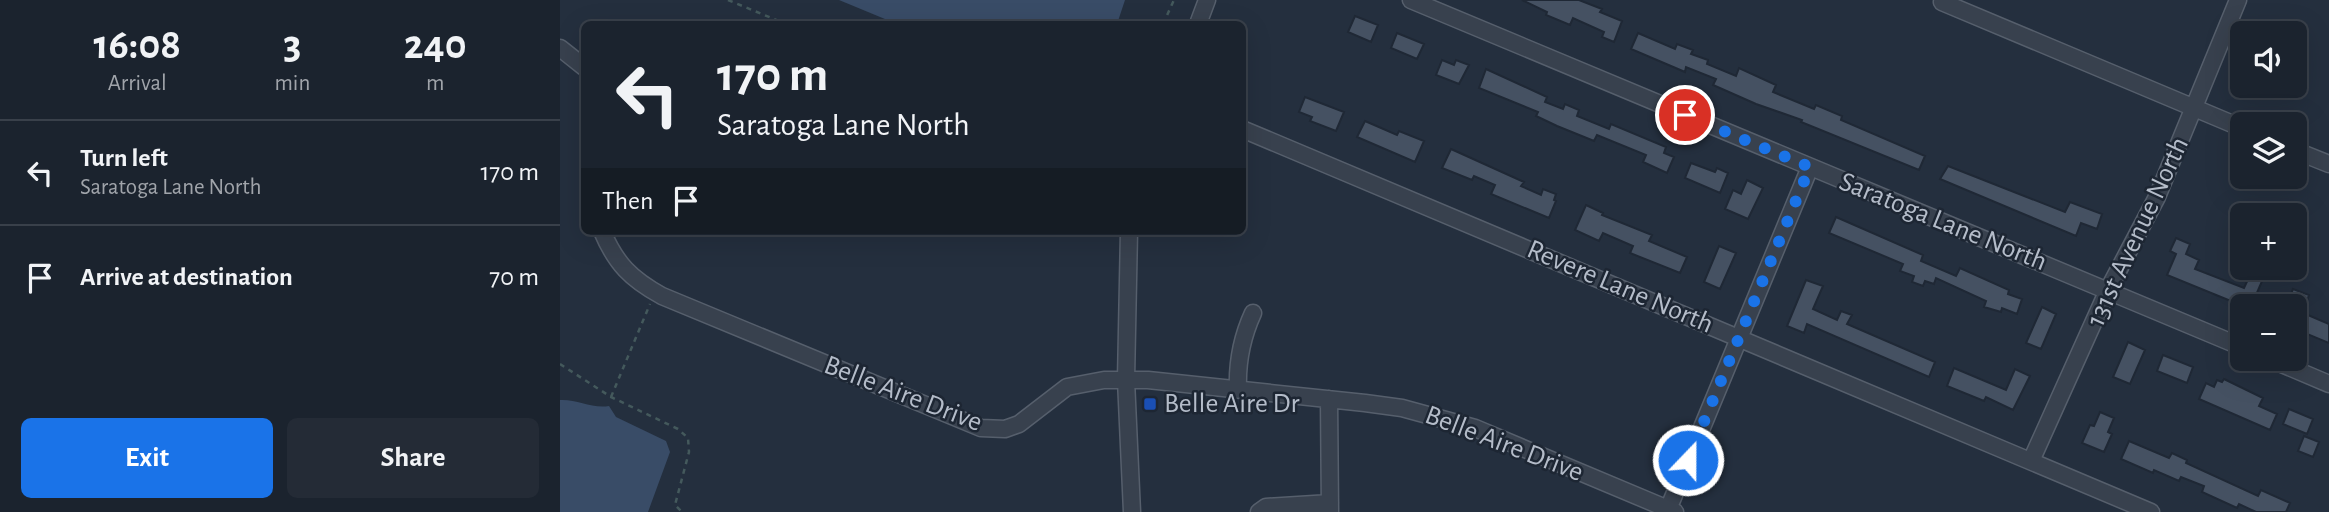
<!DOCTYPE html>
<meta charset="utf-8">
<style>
body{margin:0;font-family:"Alegreya Sans",sans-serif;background:#242b36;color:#f1f3f6;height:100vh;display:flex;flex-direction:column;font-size:26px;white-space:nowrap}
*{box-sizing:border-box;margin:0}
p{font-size:23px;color:#a0a4aa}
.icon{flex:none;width:38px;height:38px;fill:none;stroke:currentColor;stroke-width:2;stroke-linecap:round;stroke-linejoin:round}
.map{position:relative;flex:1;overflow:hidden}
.panel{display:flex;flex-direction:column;background:#1b232e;width:560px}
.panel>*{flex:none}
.banner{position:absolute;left:21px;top:21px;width:665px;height:214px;border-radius:10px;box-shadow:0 7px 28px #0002,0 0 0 2px #39404a;background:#1b232e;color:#f1f3f6;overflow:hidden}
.controls{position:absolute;left:1670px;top:21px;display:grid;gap:14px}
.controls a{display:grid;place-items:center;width:77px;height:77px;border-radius:10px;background:#1b232e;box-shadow:0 7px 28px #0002,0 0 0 2px #39404a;font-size:35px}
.pin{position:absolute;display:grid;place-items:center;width:60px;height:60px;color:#fff;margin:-30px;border:4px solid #fff;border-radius:50%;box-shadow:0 2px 7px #0007}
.me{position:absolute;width:77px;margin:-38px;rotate:22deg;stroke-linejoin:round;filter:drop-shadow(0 0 5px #0008)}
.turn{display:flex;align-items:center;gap:24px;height:147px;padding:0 21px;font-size:32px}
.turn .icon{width:91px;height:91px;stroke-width:2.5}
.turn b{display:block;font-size:49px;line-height:60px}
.then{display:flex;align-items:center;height:66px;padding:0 21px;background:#0003;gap:14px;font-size:26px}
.eta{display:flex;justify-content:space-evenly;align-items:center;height:119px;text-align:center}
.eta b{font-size:42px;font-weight:700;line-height:49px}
.action{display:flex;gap:14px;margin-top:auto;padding:14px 21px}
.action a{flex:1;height:80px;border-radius:10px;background:#1a73e8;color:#fff;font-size:28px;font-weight:700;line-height:80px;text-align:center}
.action a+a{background:#242b36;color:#f1f3f6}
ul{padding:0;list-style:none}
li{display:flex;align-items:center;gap:21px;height:105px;padding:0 21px;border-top:2px solid #39404a}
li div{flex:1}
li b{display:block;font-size:26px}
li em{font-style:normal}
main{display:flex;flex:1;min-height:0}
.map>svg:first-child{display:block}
.water{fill:#394c67}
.building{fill:#455162;stroke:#1f2835;stroke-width:2}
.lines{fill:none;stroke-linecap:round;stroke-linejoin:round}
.minor-casing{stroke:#565f6c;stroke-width:19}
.path{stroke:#44595c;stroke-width:2.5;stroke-dasharray:5 5;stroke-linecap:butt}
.minor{stroke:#38414e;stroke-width:16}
.route{stroke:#1a73e8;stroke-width:12;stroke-dasharray:0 21.6}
.transit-dot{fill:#1a4fb4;stroke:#1d2633;stroke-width:2.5}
.labels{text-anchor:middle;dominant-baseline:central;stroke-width:5;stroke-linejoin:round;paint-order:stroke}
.street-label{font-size:28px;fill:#b4bcc9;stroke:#1d2633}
.poi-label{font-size:28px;fill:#b4bcc9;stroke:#1d2633;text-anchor:start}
</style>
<main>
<section class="panel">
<div class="eta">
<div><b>16:08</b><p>Arrival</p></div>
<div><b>3</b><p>min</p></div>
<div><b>240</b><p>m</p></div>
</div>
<ul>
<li><svg class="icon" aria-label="left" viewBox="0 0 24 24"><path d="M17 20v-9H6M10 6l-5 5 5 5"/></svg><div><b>Turn left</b><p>Saratoga Lane North</p></div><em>170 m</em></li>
<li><svg class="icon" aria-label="arrive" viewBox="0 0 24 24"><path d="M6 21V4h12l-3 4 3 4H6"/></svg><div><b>Arrive at destination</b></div><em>70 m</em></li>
</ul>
<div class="action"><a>Exit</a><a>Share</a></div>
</section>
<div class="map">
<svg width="1769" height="512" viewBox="0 0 1769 512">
<rect width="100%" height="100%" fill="#242f3e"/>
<!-- water -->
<path class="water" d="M279,0H565L557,24H337Z
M0,400C17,399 32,409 49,406L56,417L106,441L110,452L88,512H0Z"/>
<!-- building -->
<path class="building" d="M962,0H1019L1042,9L1040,12L1062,21L1054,42L1042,37L1044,32L1013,18L1010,25L986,15L987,12Z
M795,16L818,25L811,42L788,32Z
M837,33L864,44L857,59L831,48Z
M1078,33L1115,49L1117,44L1133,50L1131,54L1148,60L1147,64L1176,76L1179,68L1216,85L1213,92L1254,109L1256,105L1282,116L1281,120L1365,156L1359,170L1241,122L1242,120L1196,104L1153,85L1156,79L1126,67L1125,72L1071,49Z
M882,60L894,65L896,60L909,65L899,84L876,75Z
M926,69L987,97L985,102L1003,109L1005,104L1019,110L1017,116L1049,129L1051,124L1106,147L1104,153L1114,157L1107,173L1083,162L1086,155L1037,135L1034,141L997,126L976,116L978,112L919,88Z
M745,97L784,112L776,131L750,121L752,117L739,112Z
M805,121L837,135L839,131L864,141L855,162L797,137Z
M891,149L964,182L961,186L981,195L983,189L996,194L994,200L996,201L989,218L931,194L935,185L914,176L912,180L882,168Z
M1131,163L1155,172L1157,168L1168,173L1160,193L1125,178Z
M1388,166L1505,212L1510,202L1542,214L1537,229L1521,223L1516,236L1380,179Z
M1187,180L1203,188L1188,219L1165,209L1173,190L1181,194Z
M1026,205L1043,213L1042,215L1092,235L1089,241L1127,257L1120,273L1070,253L1073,246L1043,233L1039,241L1015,230Z
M1276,217L1363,255L1361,261L1396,276L1400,268L1449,290L1448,294L1462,299L1457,314L1442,308L1441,312L1424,307L1426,301L1376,278L1374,284L1365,281L1363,286L1352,282L1354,276L1340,271L1343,264L1269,233Z
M1616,238L1630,244L1626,254L1639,260L1635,269L1684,288L1691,273L1703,279L1696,295L1723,306H1683L1607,275L1616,254L1610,251Z
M1159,246L1176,253L1160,289L1144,282Z
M1246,280L1263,286L1253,309L1277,320L1281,311L1292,315L1287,324L1375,362L1369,377L1247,324L1244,333L1227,326Z
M1733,289L1749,295L1743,312L1734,306L1726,305Z
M1482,307L1496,314L1481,349L1466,343Z
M1741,312L1769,324V343L1735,329Z
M1568,342L1585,350L1570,384L1553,377Z
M1603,355L1633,367L1627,383L1597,371Z
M1394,368L1446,390L1455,369L1470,376L1453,410L1426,397L1424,401L1387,386Z
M1664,379L1703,398L1699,406L1717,414L1710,430L1639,399L1646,383L1654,387L1657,380L1662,382Z
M1729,409L1753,419L1747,434L1723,424Z
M1540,412L1554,418L1548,432L1552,434L1544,452L1522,443L1530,425L1534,426Z
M1744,436L1759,442L1753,457L1738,451Z
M1569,441L1609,458L1612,453L1627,460L1626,463L1698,496L1701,490L1730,503L1726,512H1696L1679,504L1677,508L1642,492L1644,486L1621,477L1619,481L1594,470L1593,473L1561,459Z"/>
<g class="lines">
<!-- minor casing -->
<g class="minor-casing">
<path id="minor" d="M851,0L1682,347
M1382,2L1682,128
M638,24L647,0
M0,48L24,67
M682,129L1591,512
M1734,150L1769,164
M42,231C56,264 71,279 102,296L421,428L445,429L459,424L507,387L544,380H588L805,403L842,408L915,428L1115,512
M569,231L566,380L572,512
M1710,359L1769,384
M678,389C677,363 682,337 693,313
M769,399L770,512
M1471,461L1548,290L1597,197L1678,0
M699,512L706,507L770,503
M1107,512L1250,167"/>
</g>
<!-- path -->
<path class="path" d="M168,0L226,24
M603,24L614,0
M0,364L51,397L118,429L128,438L129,452L115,505L122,512
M51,397L90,304"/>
<!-- minor -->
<use href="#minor" class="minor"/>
</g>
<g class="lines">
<!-- route -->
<path class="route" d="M1125,115L1250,167L1128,460"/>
</g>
<!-- markers -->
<rect class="transit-dot" x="583" y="397" width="14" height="14" rx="3.5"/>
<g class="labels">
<!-- street labels -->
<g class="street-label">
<text transform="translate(1383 222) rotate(22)">Saratoga Lane North</text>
<text transform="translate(1578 232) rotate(-65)">131st Avenue North</text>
<text transform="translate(1060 287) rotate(23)">Revere Lane North</text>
<text transform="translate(343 394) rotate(21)">Belle Aire Drive</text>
<text transform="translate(944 444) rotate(21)">Belle Aire Drive</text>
</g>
<!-- poi labels -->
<g class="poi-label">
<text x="604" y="404">Belle Aire Dr</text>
</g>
</g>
</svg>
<div class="controls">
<a><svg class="icon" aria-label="sound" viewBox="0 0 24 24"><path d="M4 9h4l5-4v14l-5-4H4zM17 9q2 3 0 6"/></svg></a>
<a><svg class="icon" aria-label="layers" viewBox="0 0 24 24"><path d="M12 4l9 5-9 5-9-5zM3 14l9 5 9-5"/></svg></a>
<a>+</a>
<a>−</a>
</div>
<div class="pin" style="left:1125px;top:115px;background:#d93025"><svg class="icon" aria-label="arrive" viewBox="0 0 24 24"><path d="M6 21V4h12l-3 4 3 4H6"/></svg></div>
<svg class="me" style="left:1128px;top:460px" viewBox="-20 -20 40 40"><circle r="17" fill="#1a73e8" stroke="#fff" stroke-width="3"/><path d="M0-11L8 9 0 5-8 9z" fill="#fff"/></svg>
<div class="banner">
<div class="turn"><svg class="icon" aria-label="left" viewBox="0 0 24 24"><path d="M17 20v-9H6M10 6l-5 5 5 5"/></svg><div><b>170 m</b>Saratoga Lane North</div></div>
<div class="then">Then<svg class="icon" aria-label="arrive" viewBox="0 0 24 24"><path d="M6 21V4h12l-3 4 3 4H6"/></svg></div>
</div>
</div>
</main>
